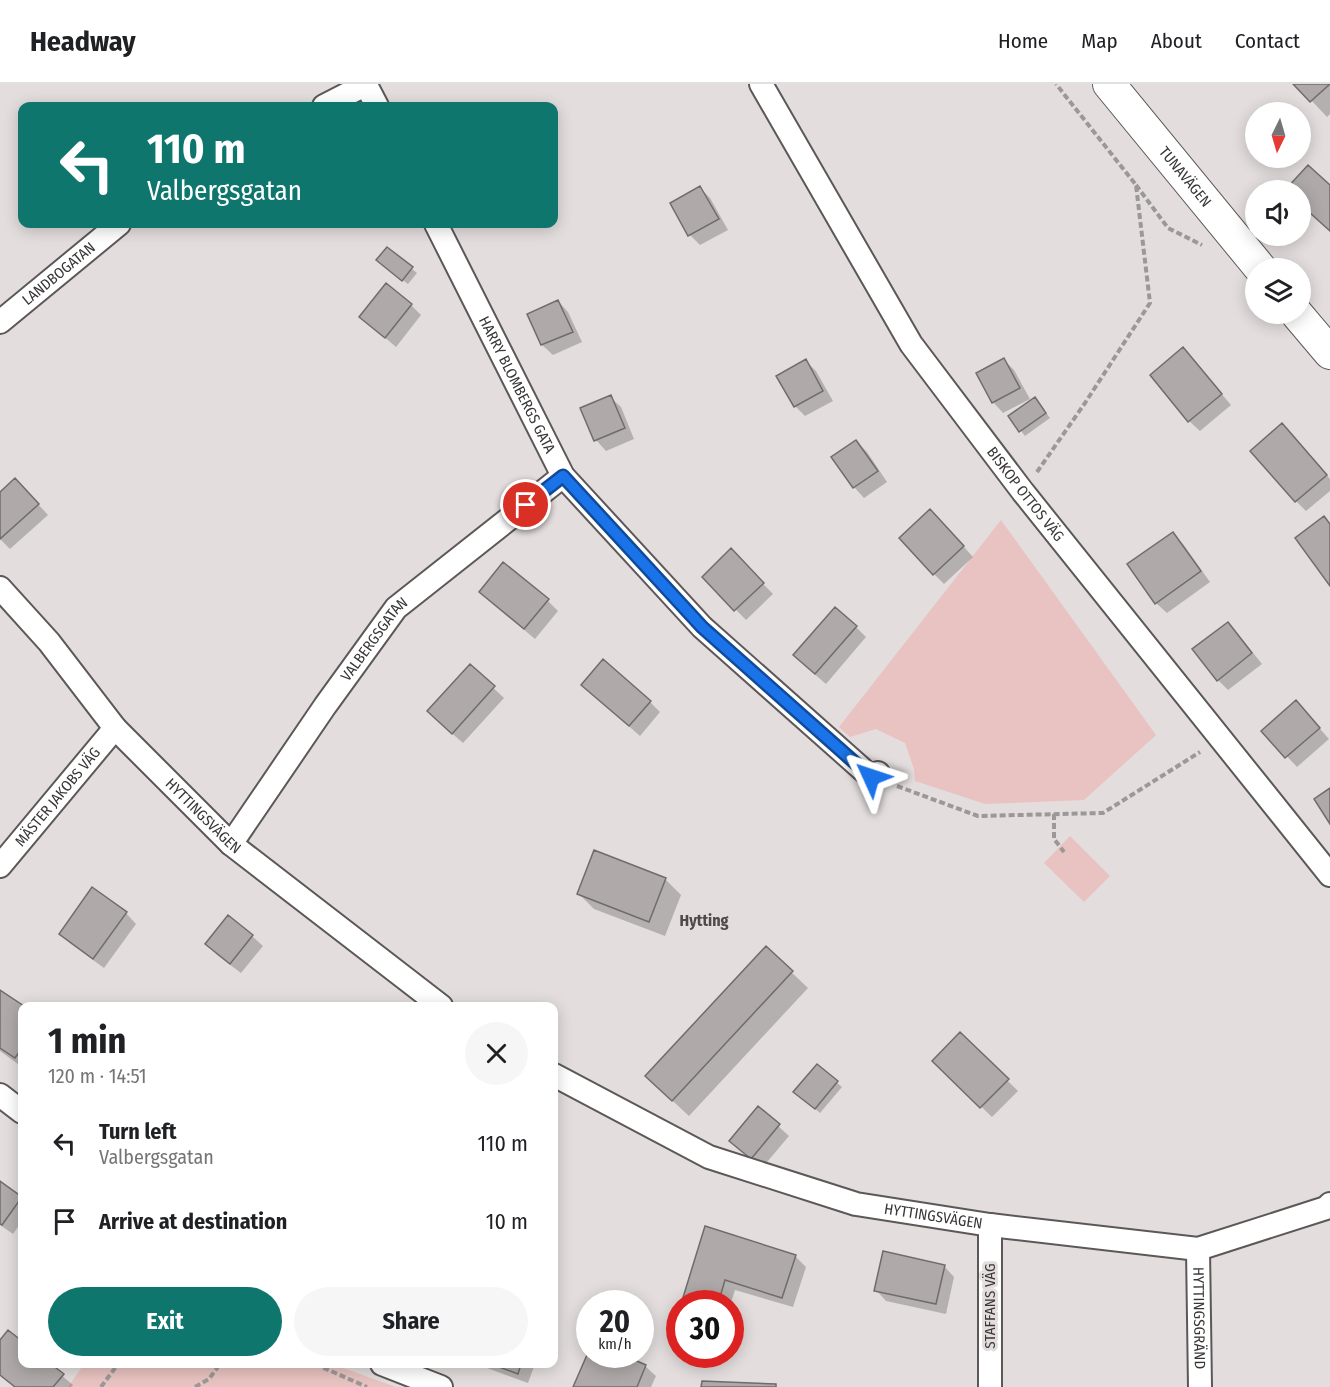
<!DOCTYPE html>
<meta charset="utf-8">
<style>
body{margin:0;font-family:"Fira Sans Condensed",sans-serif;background:#f6f6f6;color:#202124;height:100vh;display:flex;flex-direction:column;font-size:22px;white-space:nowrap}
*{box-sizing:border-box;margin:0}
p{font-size:20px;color:#757577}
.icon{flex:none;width:33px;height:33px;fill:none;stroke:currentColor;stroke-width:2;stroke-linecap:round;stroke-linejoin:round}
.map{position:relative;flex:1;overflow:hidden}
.sheet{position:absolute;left:18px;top:918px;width:540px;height:366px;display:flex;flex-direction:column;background:#fff;border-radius:12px;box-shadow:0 3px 15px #0003}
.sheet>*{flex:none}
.banner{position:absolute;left:18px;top:18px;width:540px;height:126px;border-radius:12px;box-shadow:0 3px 15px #0003;background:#0f766e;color:#fff;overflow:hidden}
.needle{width:39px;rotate:185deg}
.tools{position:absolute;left:1245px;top:18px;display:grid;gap:12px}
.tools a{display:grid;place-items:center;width:66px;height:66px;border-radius:50%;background:#fff;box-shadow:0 3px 15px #0003;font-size:30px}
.speed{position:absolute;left:576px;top:1206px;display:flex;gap:12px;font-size:30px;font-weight:700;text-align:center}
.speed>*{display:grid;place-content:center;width:78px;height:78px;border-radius:50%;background:#fff;box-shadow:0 3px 15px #0003;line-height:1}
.speed small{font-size:15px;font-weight:400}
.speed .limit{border:9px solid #d22;background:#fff;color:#111}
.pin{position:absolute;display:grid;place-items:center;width:51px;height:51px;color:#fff;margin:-26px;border:3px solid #fff;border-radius:50%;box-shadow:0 2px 6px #0007}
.me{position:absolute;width:66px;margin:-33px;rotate:312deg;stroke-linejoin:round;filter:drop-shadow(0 0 4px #0008)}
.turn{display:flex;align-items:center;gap:21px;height:126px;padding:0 30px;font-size:27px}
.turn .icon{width:78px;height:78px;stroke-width:2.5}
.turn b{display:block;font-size:42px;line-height:51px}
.round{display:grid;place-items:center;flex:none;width:63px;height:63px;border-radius:32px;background:#f6f6f6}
.headline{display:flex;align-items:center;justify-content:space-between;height:102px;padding:0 30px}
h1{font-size:36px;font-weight:700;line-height:45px}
.cta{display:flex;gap:12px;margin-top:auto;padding:12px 30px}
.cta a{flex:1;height:69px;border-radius:36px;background:#0f766e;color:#fff;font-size:24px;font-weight:700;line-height:69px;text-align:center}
.cta a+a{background:#f6f6f6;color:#202124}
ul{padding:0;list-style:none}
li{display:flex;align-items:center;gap:18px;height:78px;padding:0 30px}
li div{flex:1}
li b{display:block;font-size:22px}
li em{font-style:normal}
header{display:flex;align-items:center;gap:36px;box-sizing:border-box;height:84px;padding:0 30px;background:#fff;border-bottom:2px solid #e0e0e0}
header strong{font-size:28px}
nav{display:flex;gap:33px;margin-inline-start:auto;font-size:21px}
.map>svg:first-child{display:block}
.green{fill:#e8c3c1}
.shadow{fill:#0003}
.building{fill:#afa9a9;stroke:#716c6c;stroke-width:1.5}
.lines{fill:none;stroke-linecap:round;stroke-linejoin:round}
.street-casing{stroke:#5d5858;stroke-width:26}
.secondary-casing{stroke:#5d5858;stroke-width:34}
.path{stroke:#9c9898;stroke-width:4;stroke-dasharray:6 3;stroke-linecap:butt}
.street{stroke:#fff;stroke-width:22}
.secondary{stroke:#fff;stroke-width:32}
.route-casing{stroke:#114b97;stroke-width:15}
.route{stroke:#1a73e8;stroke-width:10}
.labels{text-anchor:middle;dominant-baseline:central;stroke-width:6;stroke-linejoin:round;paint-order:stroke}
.street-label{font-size:15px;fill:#383636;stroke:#e3dddd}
.neighbourhood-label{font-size:16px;font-weight:bold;fill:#4f4949;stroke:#e3dddd}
</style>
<header>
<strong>Headway</strong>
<nav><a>Home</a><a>Map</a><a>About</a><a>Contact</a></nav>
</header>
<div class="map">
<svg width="1330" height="1303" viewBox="0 0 1330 1303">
<rect width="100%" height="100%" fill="#e3dddd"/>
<!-- green -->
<path class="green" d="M1001,436L1156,651L1084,716L985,720L915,697L914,685L905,659L876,645L850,653L839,643Z
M1070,752L1110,792L1084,818L1044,779Z
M84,1280H332L396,1303H68Z"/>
<!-- shadow -->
<path class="shadow" d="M1296,0H1330V30L1327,33Z
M700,104L710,114L728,146L700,161L690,151Z
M387,165L417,189L408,200L383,181Z
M558,217L568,228L582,258L553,271L542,261L529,230Z
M411,221L421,231L396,263L361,233Z
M1004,276L1014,286L1030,315L1003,329L993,318Z
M1193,276L1231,321L1200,347L1189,337Z
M806,277L816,287L833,317L805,332L795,322Z
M610,313L621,323L634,355L606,367L596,356Z
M1040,320L1050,334L1025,352L1010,333Z
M1293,351L1330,395V407L1306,427L1296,417Z
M856,357L867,368L887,398L864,414L854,403Z
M26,407L48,431L10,465L0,455V410Z
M941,437L973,473L944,500L934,490Z
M1173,450L1183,460L1210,498L1167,529L1156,519Z
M731,467L773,510L746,536L704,493Z
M481,508L548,517L558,527L535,555L491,518Z
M1228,540L1238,550L1262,580L1228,606L1218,596Z
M856,543L866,553L826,600L805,582Z
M470,582L504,614L463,659L439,638Z
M593,611L650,618L660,628L640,652Z
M1306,629L1329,655L1297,683L1263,647Z
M665,795L681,811L665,852L594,825L578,809Z
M126,829L136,840L104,884L71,860L61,850Z
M252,852L263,862L241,889L217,871L207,860Z
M766,864L808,904L689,1032L663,1008Z
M0,907L22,923V983L0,967Z
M960,950L1018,1007L992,1033L934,977Z
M817,982L842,1003L820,1029L800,1012Z
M758,1024L789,1052L762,1084L731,1057Z
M0,1099L22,1116V1137L13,1150L0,1141Z
M706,1144L795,1172L806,1183L793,1223L735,1206L730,1221V1220H682Z
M944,1182L954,1193L946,1230L886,1217L876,1206Z
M8,1248L22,1259V1280H48L73,1301L71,1303H15L0,1291V1258Z
M590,1270L645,1282L656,1292L651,1303H575Z
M476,1280H535L528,1299Z"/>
<!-- building -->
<path class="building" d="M1293,0H1330L1310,18Z
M1308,81L1330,101V147L1300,120V106H1285Z
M700,102L719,135L688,152L670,119Z
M387,163L413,183L402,197L376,176Z
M386,199L412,220L385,254L359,233Z
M558,216L573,248L541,261L527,230Z
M1183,263L1222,310L1188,338L1150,291Z
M1004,274L1020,304L992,319L976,289Z
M806,275L823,307L794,323L776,292Z
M611,311L625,344L594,357L580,324Z
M1035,313L1046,329L1019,348L1008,332Z
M1282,339L1327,391L1295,418L1250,367Z
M856,356L878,387L853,404L831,373Z
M15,394L39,420L0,455V408Z
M930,425L964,462L933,491L899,454Z
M1324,432L1330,440V502L1295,454Z
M1173,448L1201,487L1155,520L1127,480Z
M731,464L764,499L734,527L702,493Z
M503,478L549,515L524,545L479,508Z
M835,523L857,542L815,590L793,571Z
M1228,538L1252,569L1217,597L1192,565Z
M603,575L651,617L629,642L581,601Z
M470,580L495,602L452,650L427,627Z
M1296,616L1320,644L1285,674L1261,647Z
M1330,704V740L1314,715Z
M594,766L666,794L649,838L577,810Z
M92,803L127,828L93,875L59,850Z
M228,831L253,851L230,880L205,860Z
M766,862L793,887L672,1017L645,992Z
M0,906L24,922H22V964L15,974L0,964Z
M960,948L1009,995L980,1024L932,977Z
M817,980L838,997L815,1025L793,1008Z
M758,1022L780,1040L751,1075L729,1057Z
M0,1097L22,1113L2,1141L0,1140Z
M705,1142L796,1171L782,1214L725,1196L718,1220H681Z
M883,1167L945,1181L936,1220L874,1207Z
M8,1246L22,1257V1280H51L64,1290L53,1303H15L0,1291V1256Z
M590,1264V1270H621L646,1281L637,1303H573Z
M491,1280H521L518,1290Z
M702,1297L776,1300V1303H701Z"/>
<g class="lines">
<!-- street casing -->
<g class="street-casing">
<g id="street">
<path id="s1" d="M761,0L911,260L1023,408L1330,791"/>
<path d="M366,1L377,22"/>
<path d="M324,22L367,0"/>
<path id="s2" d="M436,140L563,392L702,543L871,693L878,689"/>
<path id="s3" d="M0,238L119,140"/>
<path id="s4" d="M0,504L49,558L115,644L231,760L441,922"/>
<path id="s5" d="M231,760L325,622L396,524L563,392"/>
<path id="s6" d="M0,782L115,644"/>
<path id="s7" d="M554,991L709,1073L856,1120L990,1141L1198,1165L1326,1124L1330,1120"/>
<path d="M0,1011L22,1028"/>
<path id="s8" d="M1198,1165L1200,1303"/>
<path d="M382,1280L441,1303"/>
<path d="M990,1303V1141"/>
</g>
</g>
<!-- secondary casing -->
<g class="secondary-casing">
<g id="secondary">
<path id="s9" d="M1109,0L1260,184"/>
<path d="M1297,230L1330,269"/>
</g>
</g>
<!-- path -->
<path class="path" d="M1136,101L1168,144L1202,161
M1037,388L1085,319L1150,219L1136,101L1056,0
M897,702L978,732L1103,729L1200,668
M1054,730V755L1064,768
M315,1280L367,1303
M101,1303L118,1280
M195,1303L209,1295L220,1280"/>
<!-- street -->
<use href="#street" class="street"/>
<!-- secondary -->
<use href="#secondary" class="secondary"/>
</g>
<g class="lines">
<!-- route casing -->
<g class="route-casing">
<path id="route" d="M526,421L563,392L702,543L871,693"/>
</g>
<!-- route -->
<use href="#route" class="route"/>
</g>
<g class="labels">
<!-- street labels -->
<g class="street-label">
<text stroke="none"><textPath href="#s9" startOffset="120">TUNAVÄGEN</textPath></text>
<text stroke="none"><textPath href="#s3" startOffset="76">LANDBOGATAN</textPath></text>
<text stroke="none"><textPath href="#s2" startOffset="180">HARRY BLOMBERGS GATA</textPath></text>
<text stroke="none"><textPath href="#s1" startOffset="489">BISKOP OTTOS VÄG</textPath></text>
<text stroke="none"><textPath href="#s5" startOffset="250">VALBERGSGATAN</textPath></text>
<text stroke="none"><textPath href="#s6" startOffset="90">MÄSTER JAKOBS VÄG</textPath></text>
<text stroke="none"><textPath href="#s4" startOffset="306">HYTTINGSVÄGEN</textPath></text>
<text stroke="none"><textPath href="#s7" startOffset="408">HYTTINGSVÄGEN</textPath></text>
<text transform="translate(990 1222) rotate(-90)">STAFFANS VÄG</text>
<text stroke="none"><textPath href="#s8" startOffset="69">HYTTINGSGRÄND</textPath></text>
</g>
<!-- neighbourhood labels -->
<g class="neighbourhood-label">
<text x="704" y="836">Hytting</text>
</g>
</g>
</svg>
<div class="tools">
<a><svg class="needle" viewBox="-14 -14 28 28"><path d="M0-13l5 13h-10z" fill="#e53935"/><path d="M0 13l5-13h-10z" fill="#757577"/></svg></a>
<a><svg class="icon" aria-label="sound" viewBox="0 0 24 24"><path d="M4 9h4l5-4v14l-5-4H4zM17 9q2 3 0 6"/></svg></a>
<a><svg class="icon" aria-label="layers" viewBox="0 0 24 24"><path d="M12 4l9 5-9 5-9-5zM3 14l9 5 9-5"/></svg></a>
</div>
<div class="speed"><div>20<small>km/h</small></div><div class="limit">30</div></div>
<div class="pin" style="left:526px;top:421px;background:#d93025"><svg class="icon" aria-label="arrive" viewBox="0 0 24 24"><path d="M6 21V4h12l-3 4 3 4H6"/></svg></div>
<svg class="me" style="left:871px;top:693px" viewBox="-20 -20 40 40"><path d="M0-17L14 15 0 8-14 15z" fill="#1a73e8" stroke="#fff" stroke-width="4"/></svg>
<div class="banner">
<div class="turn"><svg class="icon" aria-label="left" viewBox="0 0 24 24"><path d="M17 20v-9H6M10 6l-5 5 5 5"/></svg><div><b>110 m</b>Valbergsgatan</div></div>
</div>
<section class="sheet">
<div class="headline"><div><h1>1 min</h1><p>120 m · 14:51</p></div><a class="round"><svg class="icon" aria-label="close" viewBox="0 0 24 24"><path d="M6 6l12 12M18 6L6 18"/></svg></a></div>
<ul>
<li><svg class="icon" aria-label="left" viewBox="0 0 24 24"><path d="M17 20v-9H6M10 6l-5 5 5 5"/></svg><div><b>Turn left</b><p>Valbergsgatan</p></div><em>110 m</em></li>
<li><svg class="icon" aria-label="arrive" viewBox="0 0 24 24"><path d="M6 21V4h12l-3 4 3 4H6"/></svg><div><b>Arrive at destination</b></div><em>10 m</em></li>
</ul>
<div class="cta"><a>Exit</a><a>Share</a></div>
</section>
</div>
